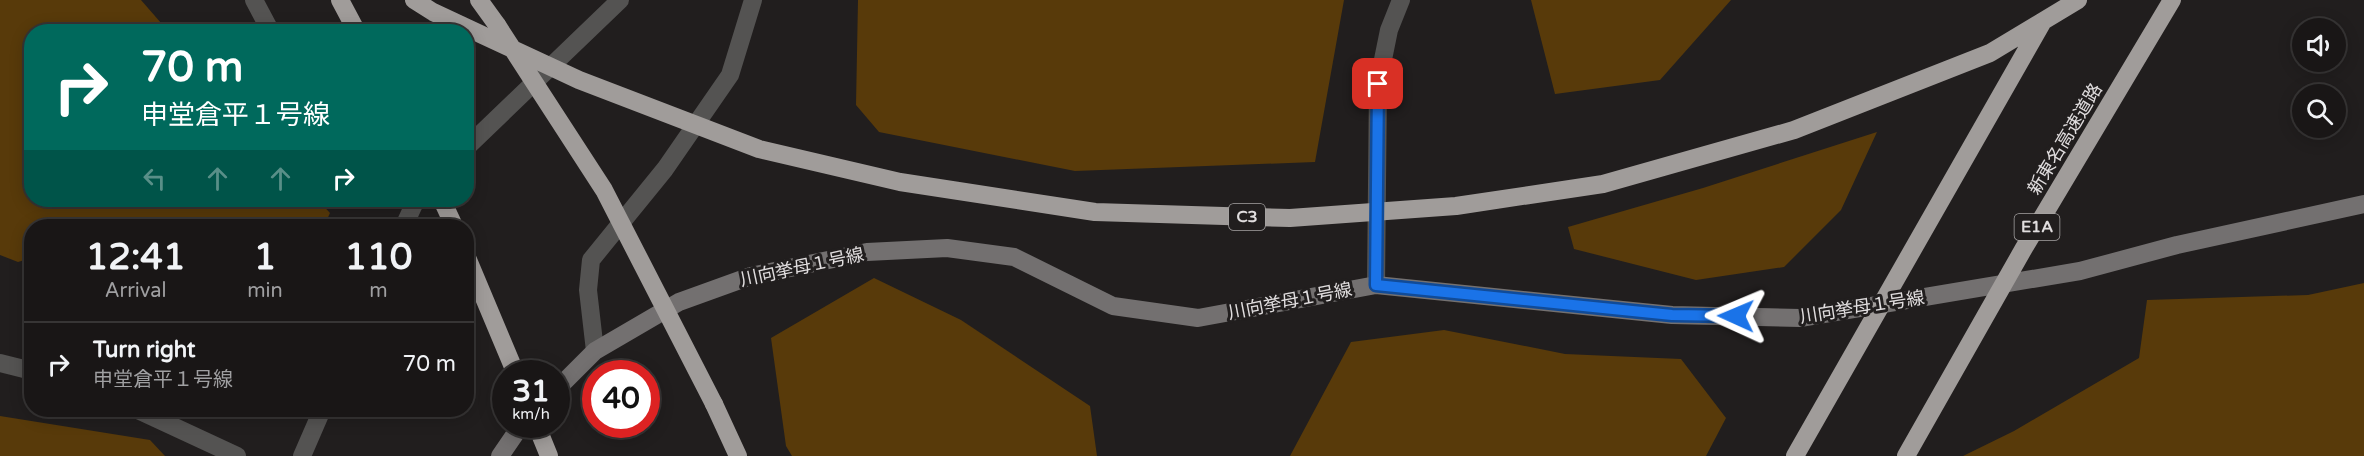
<!DOCTYPE html>
<meta charset="utf-8">
<style>
body{margin:0;font-family:"Varela Round","Noto Sans JP",sans-serif;background:#221f1f;color:#f1f3f6;height:100vh;display:flex;flex-direction:column;font-size:22px;white-space:nowrap}
*{box-sizing:border-box;margin:0}
p{font-size:20px;color:#9f9fa1}
.icon{flex:none;width:33px;height:33px;fill:none;stroke:currentColor;stroke-width:2;stroke-linecap:round;stroke-linejoin:round}
.map{position:relative;flex:1;overflow:hidden}
.panel{position:absolute;left:24px;top:219px;width:450px;height:198px;display:flex;flex-direction:column;background:#191616;border-radius:24px;box-shadow:0 3px 15px #0003,0 0 0 2px #373535}
.panel>*{flex:none}
.top-card{position:absolute;left:24px;top:24px;width:450px;height:183px;border-radius:24px;box-shadow:0 3px 15px #0003,0 0 0 2px #373535;background:#00695c;color:#fff;overflow:hidden}
.buttons{position:absolute;left:2292px;top:18px;display:grid;gap:12px}
.buttons a{display:grid;place-items:center;width:54px;height:54px;border-radius:50%;background:#191616;box-shadow:0 3px 15px #0003,0 0 0 2px #373535;font-size:30px}
.speed{position:absolute;left:492px;top:360px;display:flex;gap:12px;font-size:30px;font-weight:700;text-align:center}
.speed>*{display:grid;place-content:center;width:78px;height:78px;border-radius:50%;background:#191616;box-shadow:0 3px 15px #0003,0 0 0 2px #373535;line-height:1}
.speed small{font-size:15px;font-weight:400}
.speed .limit{border:9px solid #d22;background:#fff;color:#111}
.pin{position:absolute;display:grid;place-items:center;width:51px;height:51px;color:#fff;margin:-26px;border-radius:12px;box-shadow:0 3px 9px #0006}
.me{position:absolute;width:66px;margin:-33px;rotate:271deg;stroke-linejoin:round;filter:drop-shadow(0 0 4px #0008)}
.turn{display:flex;align-items:center;gap:21px;height:126px;padding:0 18px;font-size:27px}
.turn .icon{width:78px;height:78px;stroke-width:2.5}
.turn b{display:block;font-size:42px;line-height:51px}
.lanes{display:flex;align-items:center;height:57px;padding:0 18px;background:#0003;justify-content:center;gap:30px;direction:ltr}
.lanes .off{opacity:.35}
.eta{display:flex;justify-content:space-evenly;align-items:center;height:102px;text-align:center}
.eta b{font-size:36px;font-weight:700;line-height:42px}
ul{padding:0;list-style:none}
li{display:flex;align-items:center;gap:18px;height:84px;padding:0 18px;border-top:2px solid #373535}
li div{flex:1}
li b{display:block;font-size:22px}
li em{font-style:normal}
.map>svg:first-child{display:block}
.green{fill:#583a0a}
.lines{fill:none;stroke-linecap:round;stroke-linejoin:round}
.street{stroke:#545352;stroke-width:18}
.secondary{stroke:#737070;stroke-width:18}
.highway{stroke:#a09c9a;stroke-width:18}
.highway-bridge{stroke:#a09c9a;stroke-width:18}
.route-casing{stroke:#114b97;stroke-width:15}
.route{stroke:#1a73e8;stroke-width:10}
.labels{text-anchor:middle;dominant-baseline:central;stroke-width:6;stroke-linejoin:round;paint-order:stroke}
.shield{fill:#211e1e;stroke:#a7a4a4;stroke-width:1.5}
.shield-label{font-size:16px;font-weight:bold;fill:#e0ddde}
.street-label{font-size:18px;fill:#e0ddde;stroke:#211e1e}
</style>
<div class="map">
<svg width="2364" height="456" viewBox="0 0 2364 456">
<rect width="100%" height="100%" fill="#211e1e"/>
<!-- green -->
<path class="green" d="M0,0H141L168,31L32,32V200H318L330,213L324,226H32L31,258L18,262L0,255Z
M858,0H1344L1315,162L1075,171L879,132L856,105Z
M1531,0H1731L1660,80L1555,94Z
M1877,132L1841,210L1784,267L1696,280L1574,249L1568,227L1703,188Z
M874,278L961,320L1090,406L1097,456H792L786,446L771,338Z
M2364,283V456H1963L2014,431L2139,358L2147,300L2308,295Z
M1444,330L1565,354L1681,359L1726,418L1706,456H1290L1351,342Z
M0,416L150,440L165,456H0Z"/>
<g class="lines">
<!-- street -->
<path class="street" d="M254,0L271,32
M466,148L620,0
M404,226L416,200
M1376,285L1378,84L1389,30L1401,0
M595,351L588,290L591,260L665,169L730,75L753,0
M0,363L32,371
M138,410L237,456
M302,456L322,410"/>
<!-- secondary -->
<path class="secondary" d="M556,390L595,351L679,302L751,276L867,252L947,248L1014,257L1113,306L1198,318L1376,285L1672,315L1800,318L2080,271L2177,245L2364,204
M500,456L522,424"/>
<!-- highway -->
<path class="highway" d="M340,0L357,32
M479,0L497,25
M442,200L454,226
M466,255L516,374
M714,404L738,456
M536,424L549,456"/>
<!-- highway-bridge -->
<path class="highway-bridge" d="M414,0L433,12L579,80L759,149L900,182L1095,212L1290,218L1456,206L1603,184L1794,130L1990,53L2078,0
M497,25L604,190L714,404
M1795,456L2042,23
M1906,456L2024,248L2172,0"/>
</g>
<g class="lines">
<!-- route casing -->
<g class="route-casing">
<path id="route" d="M1378,84L1376,285L1672,315L1736,316"/>
</g>
<!-- route -->
<use href="#route" class="route"/>
</g>
<g class="labels">
<!-- shield labels -->
<g class="shield">
<rect x="1229" y="204" width="36" height="26" rx="4.5"/>
<rect x="2014.5" y="214" width="45" height="26" rx="4.5"/>
</g>
<g class="shield-label">
<text x="1247" y="217">C3</text>
<text x="2037" y="227">E1A</text>
</g>
<!-- street labels -->
<g class="street-label">
<text transform="translate(2065 139) rotate(-59)">新東名高速道路</text>
<text transform="translate(802 267) rotate(-12)">川向挙母１号線</text>
<text transform="translate(1290 301) rotate(-11)">川向挙母１号線</text>
<text transform="translate(1862 307) rotate(-9)">川向挙母１号線</text>
</g>
</g>
</svg>
<div class="buttons">
<a><svg class="icon" aria-label="sound" viewBox="0 0 24 24"><path d="M4 9h4l5-4v14l-5-4H4zM17 9q2 3 0 6"/></svg></a>
<a><svg class="icon" aria-label="search" viewBox="0 0 24 24"><circle cx="10" cy="10" r="6"/><path d="M15 15l6 6"/></svg></a>
</div>
<div class="speed"><div>31<small>km/h</small></div><div class="limit">40</div></div>
<div class="pin" style="left:1378px;top:84px;background:#d93025"><svg class="icon" aria-label="arrive" viewBox="0 0 24 24"><path d="M6 21V4h12l-3 4 3 4H6"/></svg></div>
<svg class="me" style="left:1736px;top:316px" viewBox="-20 -20 40 40"><path d="M0-17L14 15 0 8-14 15z" fill="#1a73e8" stroke="#fff" stroke-width="4"/></svg>
<div class="top-card">
<div class="turn"><svg class="icon" aria-label="right" viewBox="0 0 24 24"><path d="M7 20v-9h11M14 6l5 5-5 5"/></svg><div><b>70 m</b>申堂倉平１号線</div></div>
<div class="lanes"><svg class="icon off" aria-label="left" viewBox="0 0 24 24"><path d="M17 20v-9H6M10 6l-5 5 5 5"/></svg><svg class="icon off" aria-label="ahead" viewBox="0 0 24 24"><path d="M12 20V5M6 11l6-6 6 6"/></svg><svg class="icon off" aria-label="ahead" viewBox="0 0 24 24"><path d="M12 20V5M6 11l6-6 6 6"/></svg><svg class="icon" aria-label="right" viewBox="0 0 24 24"><path d="M7 20v-9h11M14 6l5 5-5 5"/></svg></div>
</div>
<section class="panel">
<div class="eta">
<div><b>12:41</b><p>Arrival</p></div>
<div><b>1</b><p>min</p></div>
<div><b>110</b><p>m</p></div>
</div>
<ul>
<li><svg class="icon" aria-label="right" viewBox="0 0 24 24"><path d="M7 20v-9h11M14 6l5 5-5 5"/></svg><div><b>Turn right</b><p>申堂倉平１号線</p></div><em>70 m</em></li>
</ul>
</section>
</div>
